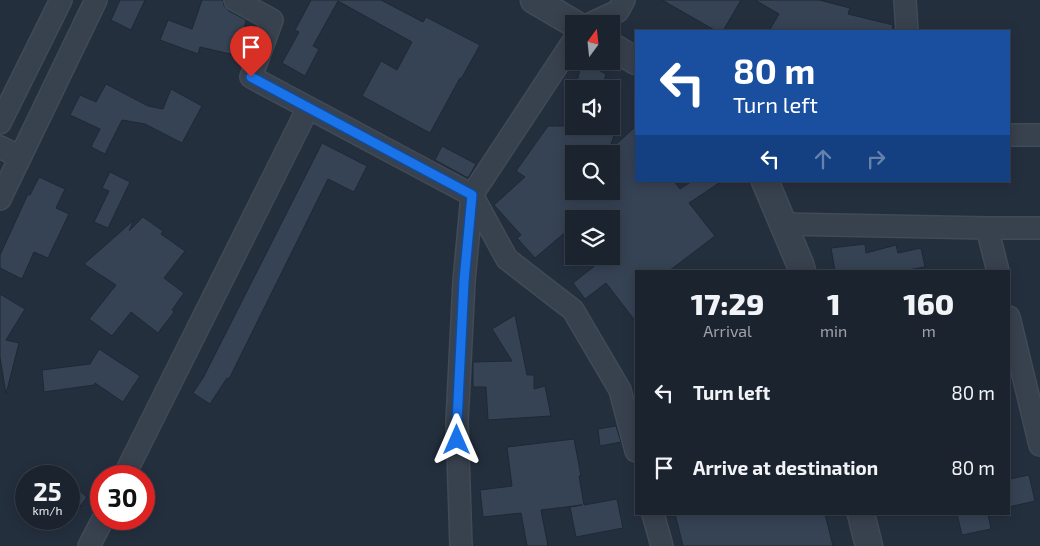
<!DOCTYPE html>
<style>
body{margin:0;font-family:"Exo 2",sans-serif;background:#242b36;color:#f1f3f6;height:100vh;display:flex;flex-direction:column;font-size:19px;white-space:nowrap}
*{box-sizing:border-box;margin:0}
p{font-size:16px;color:#a0a4aa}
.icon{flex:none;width:28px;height:28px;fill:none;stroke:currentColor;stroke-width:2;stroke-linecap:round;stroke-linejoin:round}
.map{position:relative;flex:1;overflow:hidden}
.side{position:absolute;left:635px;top:270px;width:375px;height:245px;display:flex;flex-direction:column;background:#1b232e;border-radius:0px;box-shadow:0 2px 12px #0003,0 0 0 1px #39404a}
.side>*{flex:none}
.top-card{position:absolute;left:635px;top:30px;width:375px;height:152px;border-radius:0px;box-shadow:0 2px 12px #0003,0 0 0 1px #39404a;background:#1a4fa0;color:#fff;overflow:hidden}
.needle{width:32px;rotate:15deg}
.controls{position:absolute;left:565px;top:15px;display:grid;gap:10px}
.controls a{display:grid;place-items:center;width:55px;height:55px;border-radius:0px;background:#1b232e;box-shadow:0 2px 12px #0003,0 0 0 1px #39404a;font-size:25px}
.speed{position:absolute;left:15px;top:465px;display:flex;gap:10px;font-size:25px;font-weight:700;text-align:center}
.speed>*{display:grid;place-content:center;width:65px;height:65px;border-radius:50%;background:#1b232e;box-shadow:0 2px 12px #0003,0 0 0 1px #39404a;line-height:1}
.speed small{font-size:12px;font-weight:400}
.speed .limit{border:8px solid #d22;background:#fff;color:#111}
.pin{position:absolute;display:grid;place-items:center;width:42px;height:42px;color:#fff;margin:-51px -21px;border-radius:50% 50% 50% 0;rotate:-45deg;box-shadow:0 0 5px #0007}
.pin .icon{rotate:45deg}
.me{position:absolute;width:55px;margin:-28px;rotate:0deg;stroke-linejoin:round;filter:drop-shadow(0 0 4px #0008)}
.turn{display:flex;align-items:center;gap:18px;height:105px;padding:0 15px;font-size:22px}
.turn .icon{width:65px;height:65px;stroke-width:2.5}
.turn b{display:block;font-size:35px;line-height:42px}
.lanes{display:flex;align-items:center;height:48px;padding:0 15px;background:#0003;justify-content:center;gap:25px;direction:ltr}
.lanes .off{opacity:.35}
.eta{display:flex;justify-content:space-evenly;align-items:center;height:85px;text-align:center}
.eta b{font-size:30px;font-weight:800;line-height:35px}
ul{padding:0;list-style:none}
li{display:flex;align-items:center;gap:15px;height:75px;padding:0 15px}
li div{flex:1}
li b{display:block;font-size:19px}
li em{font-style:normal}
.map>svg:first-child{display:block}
.building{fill:#364354;stroke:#1f2835}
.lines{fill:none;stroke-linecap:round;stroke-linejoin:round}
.minor-casing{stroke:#414a57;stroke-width:24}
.tertiary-casing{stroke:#414a57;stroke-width:29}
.minor{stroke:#38414e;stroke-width:21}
.tertiary{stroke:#38414e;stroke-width:26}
.route-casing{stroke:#114b97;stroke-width:12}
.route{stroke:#1a73e8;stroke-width:9}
</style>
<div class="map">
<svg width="1040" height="546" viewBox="0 0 1040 546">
<rect width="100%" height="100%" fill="#242f3e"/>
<!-- building -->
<path class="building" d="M120,0H145L131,30L111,20Z
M202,0H223L224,6L229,11L246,20L239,56L200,47L198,54L160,40L168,20L192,29Z
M311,0H381L423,22L426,17L480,45L461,79L460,78L430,133L362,96L381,61L397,70L412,42L338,1L313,46L319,49L305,76L282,63L299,32L295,30Z
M662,0H741L723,31H716Z
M755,0H819L850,8L848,14L893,25L892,31H769L779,14Z
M582,62L606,74L602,89H575Z
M106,84L148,106L163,109L171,89L202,106L182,143L145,124L122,120L105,154L91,147L100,129L70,115L80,95L96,102Z
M548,126H617L608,154H574V191H611V149L636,126V181H674L680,189L692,181H722L689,203L715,236L669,271H636V322L606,283L585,299L573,283L607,256H611V219H574V225L535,258L517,238L521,235L494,205L525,177L516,171Z
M322,143L367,166L354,192L328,179L229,379L227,378L210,404L193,393L203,378Z
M442,146L476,164L468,178L435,160Z
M110,172L130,182L108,228L94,222L109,191L102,188Z
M39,177L65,189L56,208L69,214L48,258L34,252L22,279L0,268V255L28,194L30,195Z
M143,217L163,231L161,234L185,251L164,278L184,293L172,310L174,312L158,333L131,312L112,336L89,319L116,285L84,264L134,220L129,231Z
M865,244L866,253L896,245L898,253L921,248L925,267L902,271H835L831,248Z
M0,294L25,309L6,340L19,343L6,394L0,357Z
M515,315L527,375H534V389L545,386L551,416L488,420L486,387H473V362L512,361L492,329Z
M99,349L140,376L123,402L95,383L94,385L44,392L42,370L90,364Z
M616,426L621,442L600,446L598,429Z
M574,439L581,476H579L584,505L617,499L623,528L576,537L570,507L582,505L541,510L548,546H527L521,513L483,517L480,490L512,486L507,447Z
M1029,475L1035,501L1009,507V479Z
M69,482L87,497L69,521Z
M675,514H825L833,546H683Z
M957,514H988L991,529L962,535Z"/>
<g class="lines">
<!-- minor casing -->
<g class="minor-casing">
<path id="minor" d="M235,0L272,20L251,77L472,195L507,259L573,310L620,390L636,451
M905,0L907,31
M590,24L618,11L624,0
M0,123L61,0
M1009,135H1040
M0,147L20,157
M0,199L96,0
M783,224L987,228H1040
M987,228L998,271
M1009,317L1040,445
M124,476L308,108
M653,514L662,546
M89,546L103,519
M461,546L457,422L464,281L472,195L574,40"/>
</g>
<!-- tertiary casing -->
<g class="tertiary-casing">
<path id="tertiary" d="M534,0L575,24
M611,46L636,61
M765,181L800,264L802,271
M861,514L869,546"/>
</g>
<!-- minor -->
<use href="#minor" class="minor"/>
<!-- tertiary -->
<use href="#tertiary" class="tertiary"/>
</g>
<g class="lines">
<!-- route casing -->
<g class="route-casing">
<path id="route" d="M251,77L472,195L464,281L457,422V440"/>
</g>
<!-- route -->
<use href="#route" class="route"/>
</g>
</svg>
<div class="controls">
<a><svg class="needle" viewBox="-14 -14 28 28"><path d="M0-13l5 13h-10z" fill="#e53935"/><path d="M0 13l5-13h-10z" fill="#a0a4aa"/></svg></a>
<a><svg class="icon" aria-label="sound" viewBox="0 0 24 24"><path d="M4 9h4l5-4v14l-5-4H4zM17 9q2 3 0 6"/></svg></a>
<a><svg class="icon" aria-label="search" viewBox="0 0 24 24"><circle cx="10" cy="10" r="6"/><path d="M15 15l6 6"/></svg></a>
<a><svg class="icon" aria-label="layers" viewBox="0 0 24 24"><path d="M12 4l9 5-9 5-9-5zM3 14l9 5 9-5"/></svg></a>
</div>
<div class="speed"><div>25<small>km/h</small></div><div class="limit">30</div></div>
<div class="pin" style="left:251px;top:77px;background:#d93025"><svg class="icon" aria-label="arrive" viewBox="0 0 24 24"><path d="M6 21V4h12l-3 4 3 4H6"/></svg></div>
<svg class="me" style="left:457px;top:440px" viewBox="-20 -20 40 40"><path d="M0-17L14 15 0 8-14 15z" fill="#1a73e8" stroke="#fff" stroke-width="4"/></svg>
<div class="top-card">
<div class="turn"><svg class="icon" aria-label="left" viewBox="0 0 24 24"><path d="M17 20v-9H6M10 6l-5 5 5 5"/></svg><div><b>80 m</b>Turn left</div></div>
<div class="lanes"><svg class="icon" aria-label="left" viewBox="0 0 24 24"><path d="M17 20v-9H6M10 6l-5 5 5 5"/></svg><svg class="icon off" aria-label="ahead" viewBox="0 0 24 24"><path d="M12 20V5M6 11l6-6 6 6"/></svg><svg class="icon off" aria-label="right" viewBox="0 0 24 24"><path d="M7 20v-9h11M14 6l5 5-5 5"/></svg></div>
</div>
<section class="side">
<div class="eta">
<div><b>17:29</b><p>Arrival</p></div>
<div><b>1</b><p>min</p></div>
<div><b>160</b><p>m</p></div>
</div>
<ul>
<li><svg class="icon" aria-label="left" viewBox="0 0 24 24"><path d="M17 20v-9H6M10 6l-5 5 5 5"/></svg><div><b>Turn left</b></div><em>80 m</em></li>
<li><svg class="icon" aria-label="arrive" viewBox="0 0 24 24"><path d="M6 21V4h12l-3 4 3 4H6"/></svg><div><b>Arrive at destination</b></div><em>80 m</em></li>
</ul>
</section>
</div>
